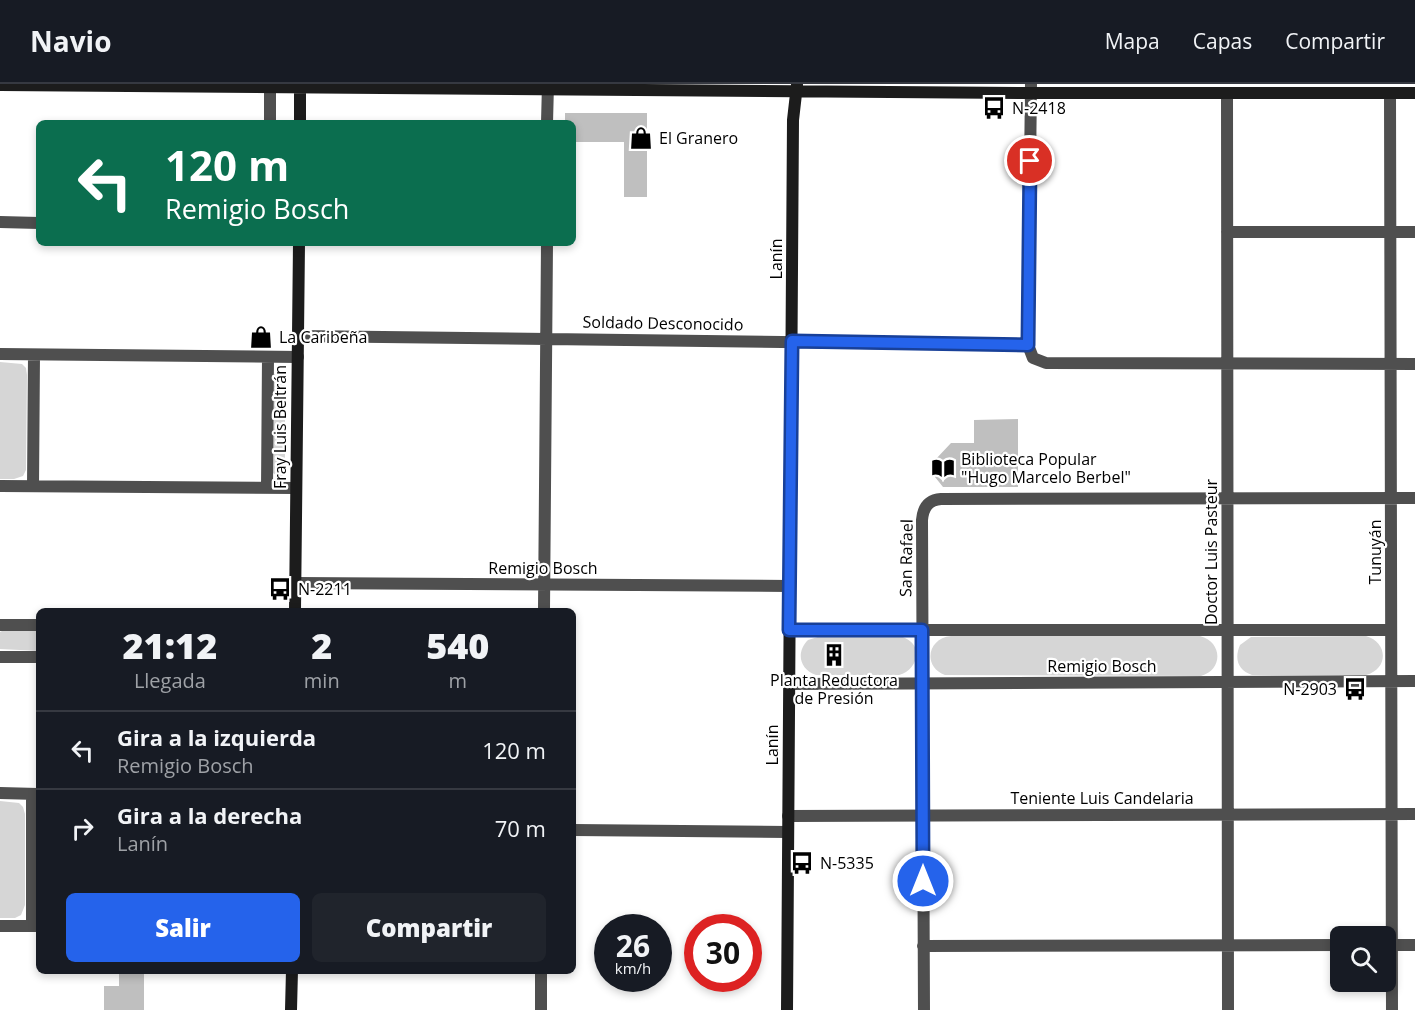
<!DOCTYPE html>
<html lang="es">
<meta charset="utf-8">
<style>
body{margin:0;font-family:"Open Sans",sans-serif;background:#20242c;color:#f1f3f6;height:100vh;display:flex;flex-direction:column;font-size:22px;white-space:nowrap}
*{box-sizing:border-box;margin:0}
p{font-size:20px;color:#9ea1a6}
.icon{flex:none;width:33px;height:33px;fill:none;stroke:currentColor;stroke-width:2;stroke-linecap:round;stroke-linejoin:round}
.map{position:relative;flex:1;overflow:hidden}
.details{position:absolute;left:36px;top:524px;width:540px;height:366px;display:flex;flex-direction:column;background:#171b24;border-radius:9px;box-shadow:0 3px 9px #0003}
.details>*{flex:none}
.hud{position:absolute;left:36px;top:36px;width:540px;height:126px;border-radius:9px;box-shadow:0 3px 9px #0003;background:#0b6e4f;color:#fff;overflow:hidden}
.fabs{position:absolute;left:1330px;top:842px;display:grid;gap:12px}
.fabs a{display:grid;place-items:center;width:66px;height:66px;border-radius:9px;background:#171b24;box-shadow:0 3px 9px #0003;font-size:30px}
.speed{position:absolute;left:594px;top:830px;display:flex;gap:12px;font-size:30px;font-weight:700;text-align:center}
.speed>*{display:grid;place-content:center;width:78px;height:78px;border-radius:50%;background:#171b24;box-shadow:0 3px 9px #0003;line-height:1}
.speed small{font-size:15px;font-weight:400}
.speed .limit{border:9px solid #d22;background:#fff;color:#111}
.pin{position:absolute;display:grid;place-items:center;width:51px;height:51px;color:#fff;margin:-26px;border:3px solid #fff;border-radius:50%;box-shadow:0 2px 6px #0007}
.me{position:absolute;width:66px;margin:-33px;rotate:0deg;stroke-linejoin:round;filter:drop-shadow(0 0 4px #0008)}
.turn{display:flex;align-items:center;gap:21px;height:126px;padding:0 30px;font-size:27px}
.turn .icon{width:78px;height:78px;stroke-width:2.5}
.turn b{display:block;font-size:42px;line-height:51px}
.eta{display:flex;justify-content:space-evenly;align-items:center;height:102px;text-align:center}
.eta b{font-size:36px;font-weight:800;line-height:42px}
.primary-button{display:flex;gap:12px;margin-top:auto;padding:12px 30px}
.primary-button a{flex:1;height:69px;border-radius:9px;background:#2563eb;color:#fff;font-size:24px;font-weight:800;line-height:69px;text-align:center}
.primary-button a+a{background:#20242c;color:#f1f3f6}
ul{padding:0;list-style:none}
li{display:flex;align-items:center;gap:18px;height:78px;padding:0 30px;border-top:2px solid #363941}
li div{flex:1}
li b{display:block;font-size:22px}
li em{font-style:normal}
header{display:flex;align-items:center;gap:36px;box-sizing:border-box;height:84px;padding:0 30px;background:#171b24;border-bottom:2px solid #363941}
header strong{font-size:28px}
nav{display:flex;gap:33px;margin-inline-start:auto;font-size:21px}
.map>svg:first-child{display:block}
.green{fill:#d6d6d6}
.building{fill:#bfbfbf}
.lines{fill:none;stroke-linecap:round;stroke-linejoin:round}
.street{stroke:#4f4f4f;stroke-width:12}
.secondary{stroke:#1c1c1c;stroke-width:12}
.route-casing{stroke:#184099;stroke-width:15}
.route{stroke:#2563eb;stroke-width:10}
.labels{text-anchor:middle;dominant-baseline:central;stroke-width:4.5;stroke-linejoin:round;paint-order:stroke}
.poi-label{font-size:16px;fill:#000;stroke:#fff;text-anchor:start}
.street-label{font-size:16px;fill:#000;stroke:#fff}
</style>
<header>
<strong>Navio</strong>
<nav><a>Mapa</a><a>Capas</a><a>Compartir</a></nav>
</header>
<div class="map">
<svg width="1415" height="926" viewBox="0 0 1415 926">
<rect width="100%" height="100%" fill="#fff"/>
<!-- green -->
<path class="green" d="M0,278L22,280L26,284L27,291L26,386L23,392L14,395H0Z
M278,287L283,289L285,292V386L283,392L279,393L273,389L272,292Z
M4,546H39V567L0,565V548Z
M821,552C837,552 895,549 905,554C925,563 916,587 899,591H816C799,585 796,568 808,556Z
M951,552H1200C1223,558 1223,586 1201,592L945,591C922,582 928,554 951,552Z
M1366,552C1388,558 1389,585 1366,591H1252C1238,586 1234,575 1240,561L1251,553Z
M0,717L19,719L23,723L25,730V821L21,831L15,834H0Z"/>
<!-- building -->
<path class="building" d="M565,29H647V113H624V58H573V39H565Z
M1018,335V403H943L935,393V376L951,359H974V336Z
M828,562H840V581H828Z
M119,886H144V926H104V902H119Z"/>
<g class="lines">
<!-- street -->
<path class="street" d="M1031,0L1028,261L1033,274L1046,279L1415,280
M1227,9L1228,926
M1390,9L1392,926
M270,39V3
M547,39L548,0
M0,138L39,139
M1227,148H1415
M298,252L1028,261
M0,270L298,273
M0,402L296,404
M33,402L34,271
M267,404L268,273
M296,499L790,502
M544,526L547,159
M0,541H39
M789,546H1391
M0,573H39
M789,600L1415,597
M0,709L38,710
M788,732L1415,730
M573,746L788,748
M0,842H38
M32,842V710
M1386,861H1415
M923,862L1341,861
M541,926V886
M924,926L922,436C923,424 928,416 941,415L1415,414"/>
<!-- secondary -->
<path class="secondary" d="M0,1L1031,9H1415
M300,39V0
M295,526L299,159
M291,926L292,886
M787,926L793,36L797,1"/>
</g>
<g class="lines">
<!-- route casing -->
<g class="route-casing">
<path id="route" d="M923,797L922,546H789L792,257L1028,261L1030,77"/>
</g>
<!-- route -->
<use href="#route" class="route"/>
</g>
<!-- icons -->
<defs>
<g id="bus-bare" transform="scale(1.8)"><path d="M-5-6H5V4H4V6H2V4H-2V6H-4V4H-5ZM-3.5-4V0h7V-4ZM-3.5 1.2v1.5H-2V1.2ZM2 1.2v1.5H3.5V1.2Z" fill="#000" stroke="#fff" stroke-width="2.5" paint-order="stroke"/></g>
<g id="shop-bare" transform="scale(1.8)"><path d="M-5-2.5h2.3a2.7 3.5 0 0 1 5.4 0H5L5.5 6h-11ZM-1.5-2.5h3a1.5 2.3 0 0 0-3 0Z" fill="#000" stroke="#fff" stroke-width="2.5" paint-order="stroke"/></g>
<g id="library-bare" transform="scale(1.8)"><path d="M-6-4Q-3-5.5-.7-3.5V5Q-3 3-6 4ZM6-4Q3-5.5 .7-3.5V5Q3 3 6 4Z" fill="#000" stroke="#fff" stroke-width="2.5" paint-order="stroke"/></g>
<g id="building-bare" transform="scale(1.8)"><path d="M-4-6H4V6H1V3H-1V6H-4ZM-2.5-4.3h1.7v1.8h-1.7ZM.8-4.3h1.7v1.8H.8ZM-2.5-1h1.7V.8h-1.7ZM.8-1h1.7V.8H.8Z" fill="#000" stroke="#fff" stroke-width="2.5" paint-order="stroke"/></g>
</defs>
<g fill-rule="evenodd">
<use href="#bus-bare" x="994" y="24"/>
<use href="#shop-bare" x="641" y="54"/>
<use href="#shop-bare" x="261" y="253"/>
<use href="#library-bare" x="943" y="384"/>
<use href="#bus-bare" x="280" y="505"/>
<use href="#building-bare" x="834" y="571"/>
<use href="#bus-bare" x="1355" y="605"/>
<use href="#bus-bare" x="802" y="779"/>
</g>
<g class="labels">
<!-- poi labels -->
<g class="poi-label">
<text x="1012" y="24">N-2418</text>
<text x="659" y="54">El Granero</text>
<text x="279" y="253">La Caribeña</text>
<text x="961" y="375">Biblioteca Popular<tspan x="961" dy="18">"Hugo Marcelo Berbel"</tspan></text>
<text x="298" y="505">N-2211</text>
<text x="834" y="596" text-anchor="middle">Planta Reductora<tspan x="834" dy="18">de Presión</tspan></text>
<text x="1337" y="605" text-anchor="end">N-2903</text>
<text x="820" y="779">N-5335</text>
</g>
<!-- street labels -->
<g class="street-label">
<text transform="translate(776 175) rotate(-90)">Lanín</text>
<text transform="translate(663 239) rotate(1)">Soldado Desconocido</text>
<text transform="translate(280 343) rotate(-90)">Fray Luis Beltrán</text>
<text transform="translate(1211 468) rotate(-90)">Doctor Luis Pasteur</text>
<text transform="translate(1375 468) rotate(-90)">Tunuyán</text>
<text transform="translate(906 474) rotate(-89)">San Rafael</text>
<text x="543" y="484">Remigio Bosch</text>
<text x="1102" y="582">Remigio Bosch</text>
<text transform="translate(772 661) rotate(-90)">Lanín</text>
<text x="1102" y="714">Teniente Luis Candelaria</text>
</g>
</g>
</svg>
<div class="fabs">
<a><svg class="icon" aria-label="search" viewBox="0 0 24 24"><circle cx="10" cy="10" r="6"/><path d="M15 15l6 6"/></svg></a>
</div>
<div class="speed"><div>26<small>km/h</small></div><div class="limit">30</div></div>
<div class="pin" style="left:1030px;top:77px;background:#d93025"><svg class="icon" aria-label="arrive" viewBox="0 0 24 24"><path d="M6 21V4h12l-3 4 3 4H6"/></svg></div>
<svg class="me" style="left:923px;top:797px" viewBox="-20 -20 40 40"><circle r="17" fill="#2563eb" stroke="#fff" stroke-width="3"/><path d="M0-11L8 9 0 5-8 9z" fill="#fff"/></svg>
<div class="hud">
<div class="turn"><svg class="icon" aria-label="left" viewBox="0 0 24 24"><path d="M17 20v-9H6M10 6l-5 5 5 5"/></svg><div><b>120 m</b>Remigio Bosch</div></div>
</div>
<section class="details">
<div class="eta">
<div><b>21:12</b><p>Llegada</p></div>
<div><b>2</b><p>min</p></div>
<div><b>540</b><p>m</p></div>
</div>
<ul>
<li><svg class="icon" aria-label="left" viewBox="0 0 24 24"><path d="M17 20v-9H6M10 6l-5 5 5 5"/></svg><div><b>Gira a la izquierda</b><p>Remigio Bosch</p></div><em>120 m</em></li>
<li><svg class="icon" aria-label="right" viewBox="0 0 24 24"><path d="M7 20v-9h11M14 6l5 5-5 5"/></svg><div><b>Gira a la derecha</b><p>Lanín</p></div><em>70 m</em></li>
</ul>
<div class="primary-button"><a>Salir</a><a>Compartir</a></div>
</section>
</div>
